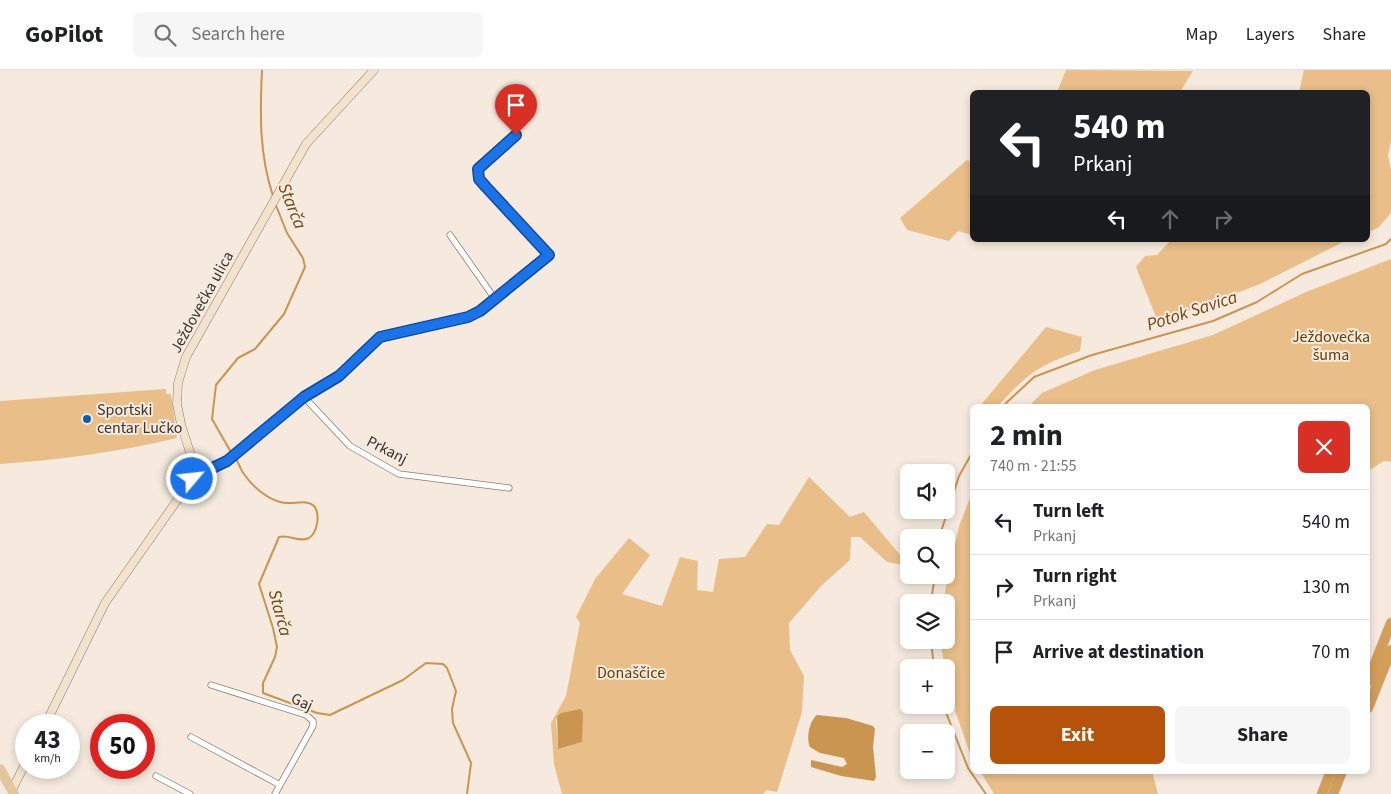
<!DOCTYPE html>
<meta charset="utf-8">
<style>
body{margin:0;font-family:"Source Sans 3",sans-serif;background:#f6f6f6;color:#202124;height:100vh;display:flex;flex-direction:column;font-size:19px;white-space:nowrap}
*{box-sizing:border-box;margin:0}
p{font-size:16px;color:#757577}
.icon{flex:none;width:28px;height:28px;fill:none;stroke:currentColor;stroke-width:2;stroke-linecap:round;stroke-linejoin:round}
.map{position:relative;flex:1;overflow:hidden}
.drawer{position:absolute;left:970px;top:334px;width:400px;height:370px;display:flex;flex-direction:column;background:#fff;border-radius:8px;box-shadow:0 2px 8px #0003}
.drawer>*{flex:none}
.banner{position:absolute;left:970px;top:20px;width:400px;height:152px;border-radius:8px;box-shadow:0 2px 8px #0003;background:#202124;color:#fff;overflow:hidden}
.controls{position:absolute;left:900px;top:394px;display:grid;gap:10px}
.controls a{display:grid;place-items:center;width:55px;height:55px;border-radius:8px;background:#fff;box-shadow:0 2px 8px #0003;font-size:25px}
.speed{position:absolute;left:15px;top:644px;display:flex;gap:10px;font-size:25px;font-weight:700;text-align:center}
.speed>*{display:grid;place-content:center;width:65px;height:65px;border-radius:50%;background:#fff;box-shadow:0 2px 8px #0003;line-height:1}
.speed small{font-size:12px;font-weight:400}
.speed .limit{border:8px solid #d22;background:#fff;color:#111}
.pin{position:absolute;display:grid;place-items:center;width:42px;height:42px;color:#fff;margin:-51px -21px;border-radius:50% 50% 50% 0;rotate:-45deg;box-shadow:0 0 5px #0007}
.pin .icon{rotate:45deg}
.me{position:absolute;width:55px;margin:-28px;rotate:62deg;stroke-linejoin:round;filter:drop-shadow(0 0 4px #0008)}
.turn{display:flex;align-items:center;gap:18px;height:105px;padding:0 20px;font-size:22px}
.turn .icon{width:65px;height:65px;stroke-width:2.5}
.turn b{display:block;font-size:35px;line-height:42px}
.lanes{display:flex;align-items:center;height:48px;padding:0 20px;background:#0003;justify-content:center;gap:25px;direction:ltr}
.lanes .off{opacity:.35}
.round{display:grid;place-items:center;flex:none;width:52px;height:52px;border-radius:8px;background:#f6f6f6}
.head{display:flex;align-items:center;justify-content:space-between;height:85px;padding:0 20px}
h1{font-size:30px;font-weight:700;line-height:38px}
.action{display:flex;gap:10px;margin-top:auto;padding:10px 20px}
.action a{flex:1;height:58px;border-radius:8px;background:#b45309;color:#fff;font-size:20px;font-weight:700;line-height:58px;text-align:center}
.action a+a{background:#f6f6f6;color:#202124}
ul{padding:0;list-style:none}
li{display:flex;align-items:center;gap:15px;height:65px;padding:0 20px;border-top:1px solid #e0e0e0}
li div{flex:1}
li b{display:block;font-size:19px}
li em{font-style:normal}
header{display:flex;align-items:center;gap:30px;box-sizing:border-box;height:70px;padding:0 25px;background:#fff;border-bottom:1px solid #e0e0e0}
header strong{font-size:24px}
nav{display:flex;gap:28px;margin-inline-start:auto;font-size:18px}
.search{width:350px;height:45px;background:#f6f6f6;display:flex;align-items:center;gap:12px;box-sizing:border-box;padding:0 18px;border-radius:8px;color:#757577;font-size:19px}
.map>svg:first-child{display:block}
.green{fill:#e9be89;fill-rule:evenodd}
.water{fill:#ca9550}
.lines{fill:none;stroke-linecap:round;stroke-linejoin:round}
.stream{stroke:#ca9550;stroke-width:2}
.street-casing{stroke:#877d71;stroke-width:7}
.secondary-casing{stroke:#877d71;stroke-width:9}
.primary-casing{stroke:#cfcecd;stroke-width:10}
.highway-casing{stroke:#cfcecd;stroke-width:11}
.street{stroke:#fff;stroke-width:5.5}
.secondary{stroke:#f2e2ce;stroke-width:8}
.primary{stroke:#e5c59c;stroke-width:9}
.highway{stroke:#d39e5a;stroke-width:10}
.route-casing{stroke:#114b97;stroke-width:12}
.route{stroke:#1a73e8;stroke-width:9}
.poi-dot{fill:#0560ad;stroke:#f5eadd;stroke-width:2}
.labels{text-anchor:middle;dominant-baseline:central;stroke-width:4;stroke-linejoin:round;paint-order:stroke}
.street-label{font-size:16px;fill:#38342f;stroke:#f5eadd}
.park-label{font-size:16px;fill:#634006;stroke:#f5eadd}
.poi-label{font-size:16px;fill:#38342f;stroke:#f5eadd;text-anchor:start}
.water-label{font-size:18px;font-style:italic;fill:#6b4711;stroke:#f5eadd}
</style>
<header>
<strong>GoPilot</strong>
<div class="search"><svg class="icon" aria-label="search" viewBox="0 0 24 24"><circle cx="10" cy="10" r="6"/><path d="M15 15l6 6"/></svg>Search here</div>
<nav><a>Map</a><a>Layers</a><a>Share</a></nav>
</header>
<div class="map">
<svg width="1391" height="724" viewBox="0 0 1391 724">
<rect width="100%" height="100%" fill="#f5eadd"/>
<!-- green -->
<path class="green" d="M1066,0L1193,1L1180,22H1064L1058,20Z
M1304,0H1391V71L1388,85L1391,101V143L1378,158L1368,162V22H1299Z
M967,90L972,92V165L958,161L949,171L907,160L900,148Z
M1171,170H1347L1258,215L1158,252L1136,197L1145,186L1157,185Z
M1391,189V392L1384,391L1368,401V336H1029L1042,323L1095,300L1213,265L1306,222Z
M1046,257L1082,267L1080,281C1039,295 1027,304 998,336H980Z
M166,319V324H171L177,368C118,382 60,390 0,394V331Z
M809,407L850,447L864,442L901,486L909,487V496L887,492L860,467H851L850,490L822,515L789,553L790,580L804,606L802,642L777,722L767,720L763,724H562L554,694L551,653L566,626L580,553L576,547L595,509L629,468L650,485L622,524L662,536L680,487L698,491L697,520L713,522L719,489L745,487L767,454L779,455ZM558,644L582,672L558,679L556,650Z
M972,423V689L952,632L941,576V570H946L945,521L959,456Z
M980,701H1152L1158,724H994Z"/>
<!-- water -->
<path class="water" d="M581,639L583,643L582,672L558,679L557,646L561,643Z
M817,645L846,648L873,656L875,659L873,677L876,707L874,711L841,706L811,697V690L842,697L847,694L844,688L820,683L810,677C806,669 809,651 817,645Z"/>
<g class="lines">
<!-- stream -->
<path class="stream" d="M262,0C260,43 259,84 273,126
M1003,336L1034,307L1092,285L1213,251L1257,232L1302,204L1386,174L1391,169
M232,384L212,349L216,315L238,288L255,279L284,244L305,197L303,188L287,163L275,133
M235,387C239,393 240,399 244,404C252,416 266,428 280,432C291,436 306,428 314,436C321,444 317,463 309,468C299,473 289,464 279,467L259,514L273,558L277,577L275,587L263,613V623L317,643L330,645L403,610L426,593L443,594L447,598L456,621L452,639L453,653L471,693L467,724
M939,468L959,406L972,383
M931,532L935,505
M931,570L934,598
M943,635L968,698L986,724"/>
<!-- street casing -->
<g class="street-casing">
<path id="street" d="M450,165L495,229
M304,327L350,376L399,404L509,418
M194,404L202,403L227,391L304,327L339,307L380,267L468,247L480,241L549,185L486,117L479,109L478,99L515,65
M211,615L306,645L313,651V656L275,724
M191,667L280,715
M156,706L190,724"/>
</g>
<!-- secondary casing -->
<g class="secondary-casing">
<path id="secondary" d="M45,655L105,533L192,409L193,392L181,354L177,334L178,313L186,287L306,74L374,0
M12,720L26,692"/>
</g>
<!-- primary casing -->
<g class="primary-casing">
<path id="primary" d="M0,699L14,724"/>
</g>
<!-- highway casing -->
<g class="highway-casing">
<path id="highway" d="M1368,611L1391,553
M1368,638L1391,580
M1322,724L1331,701
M1333,724L1342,701"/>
</g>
<!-- street -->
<use href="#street" class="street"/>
<!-- secondary -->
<use href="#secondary" class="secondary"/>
<!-- primary -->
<use href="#primary" class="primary"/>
<!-- highway -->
<use href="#highway" class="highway"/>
</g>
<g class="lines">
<!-- route casing -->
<g class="route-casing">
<path id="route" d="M192,409L194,404L202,403L227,391L304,327L339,306L380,267L468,247L480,241L549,185L486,117L479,109L478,99L516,65"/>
</g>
<!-- route -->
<use href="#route" class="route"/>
</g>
<!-- markers -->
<circle class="poi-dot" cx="87" cy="349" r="5"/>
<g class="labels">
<!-- street labels -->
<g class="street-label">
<text transform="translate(202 232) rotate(-61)">Ježdovečka ulica</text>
<text transform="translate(387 380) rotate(27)">Prkanj</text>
<text transform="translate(302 632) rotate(24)">Gaj</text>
</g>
<!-- park labels -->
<g class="park-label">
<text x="1331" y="267">Ježdovečka<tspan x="1331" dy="18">šuma</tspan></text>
<text x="631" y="603">Donaščice</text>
</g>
<!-- poi labels -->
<g class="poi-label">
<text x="97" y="340">Sportski<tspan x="97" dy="18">centar Lučko</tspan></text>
</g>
<!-- water labels -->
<g class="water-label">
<text transform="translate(292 136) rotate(68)">Starča</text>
<text transform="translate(1192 241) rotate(-18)">Potok Savica</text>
<text transform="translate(280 543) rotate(75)">Starča</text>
</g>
</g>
</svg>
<div class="controls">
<a><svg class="icon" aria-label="sound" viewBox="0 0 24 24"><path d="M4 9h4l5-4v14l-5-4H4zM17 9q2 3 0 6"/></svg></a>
<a><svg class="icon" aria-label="search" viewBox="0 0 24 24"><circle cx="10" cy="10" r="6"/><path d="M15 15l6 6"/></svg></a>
<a><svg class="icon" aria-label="layers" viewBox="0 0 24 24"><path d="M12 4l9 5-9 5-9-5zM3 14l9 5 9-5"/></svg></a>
<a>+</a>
<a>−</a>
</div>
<div class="speed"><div>43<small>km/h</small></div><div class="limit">50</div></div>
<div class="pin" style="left:516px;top:65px;background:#d93025"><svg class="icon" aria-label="arrive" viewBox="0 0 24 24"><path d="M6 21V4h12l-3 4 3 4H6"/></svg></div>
<svg class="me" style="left:192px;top:409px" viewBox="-20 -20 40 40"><circle r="17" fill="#1a73e8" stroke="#fff" stroke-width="3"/><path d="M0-11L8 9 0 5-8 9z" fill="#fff"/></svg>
<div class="banner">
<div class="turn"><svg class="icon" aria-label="left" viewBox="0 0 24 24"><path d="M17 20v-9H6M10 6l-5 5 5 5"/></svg><div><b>540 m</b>Prkanj</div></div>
<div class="lanes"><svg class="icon" aria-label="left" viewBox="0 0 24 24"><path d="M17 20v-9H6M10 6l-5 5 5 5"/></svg><svg class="icon off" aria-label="ahead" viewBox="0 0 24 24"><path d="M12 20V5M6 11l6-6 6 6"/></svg><svg class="icon off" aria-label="right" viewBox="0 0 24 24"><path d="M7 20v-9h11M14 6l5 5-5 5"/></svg></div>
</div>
<section class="drawer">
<div class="head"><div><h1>2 min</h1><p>740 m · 21:55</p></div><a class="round" style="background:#d93025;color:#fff"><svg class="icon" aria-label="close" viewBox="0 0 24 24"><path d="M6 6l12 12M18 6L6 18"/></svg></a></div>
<ul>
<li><svg class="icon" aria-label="left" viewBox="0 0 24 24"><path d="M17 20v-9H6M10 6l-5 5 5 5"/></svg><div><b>Turn left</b><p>Prkanj</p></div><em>540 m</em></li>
<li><svg class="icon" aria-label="right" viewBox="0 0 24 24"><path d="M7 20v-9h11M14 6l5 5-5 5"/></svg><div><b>Turn right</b><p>Prkanj</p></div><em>130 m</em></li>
<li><svg class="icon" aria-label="arrive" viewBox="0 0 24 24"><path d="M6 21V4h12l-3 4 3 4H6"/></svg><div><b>Arrive at destination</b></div><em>70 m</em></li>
</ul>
<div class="action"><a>Exit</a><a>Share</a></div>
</section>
</div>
